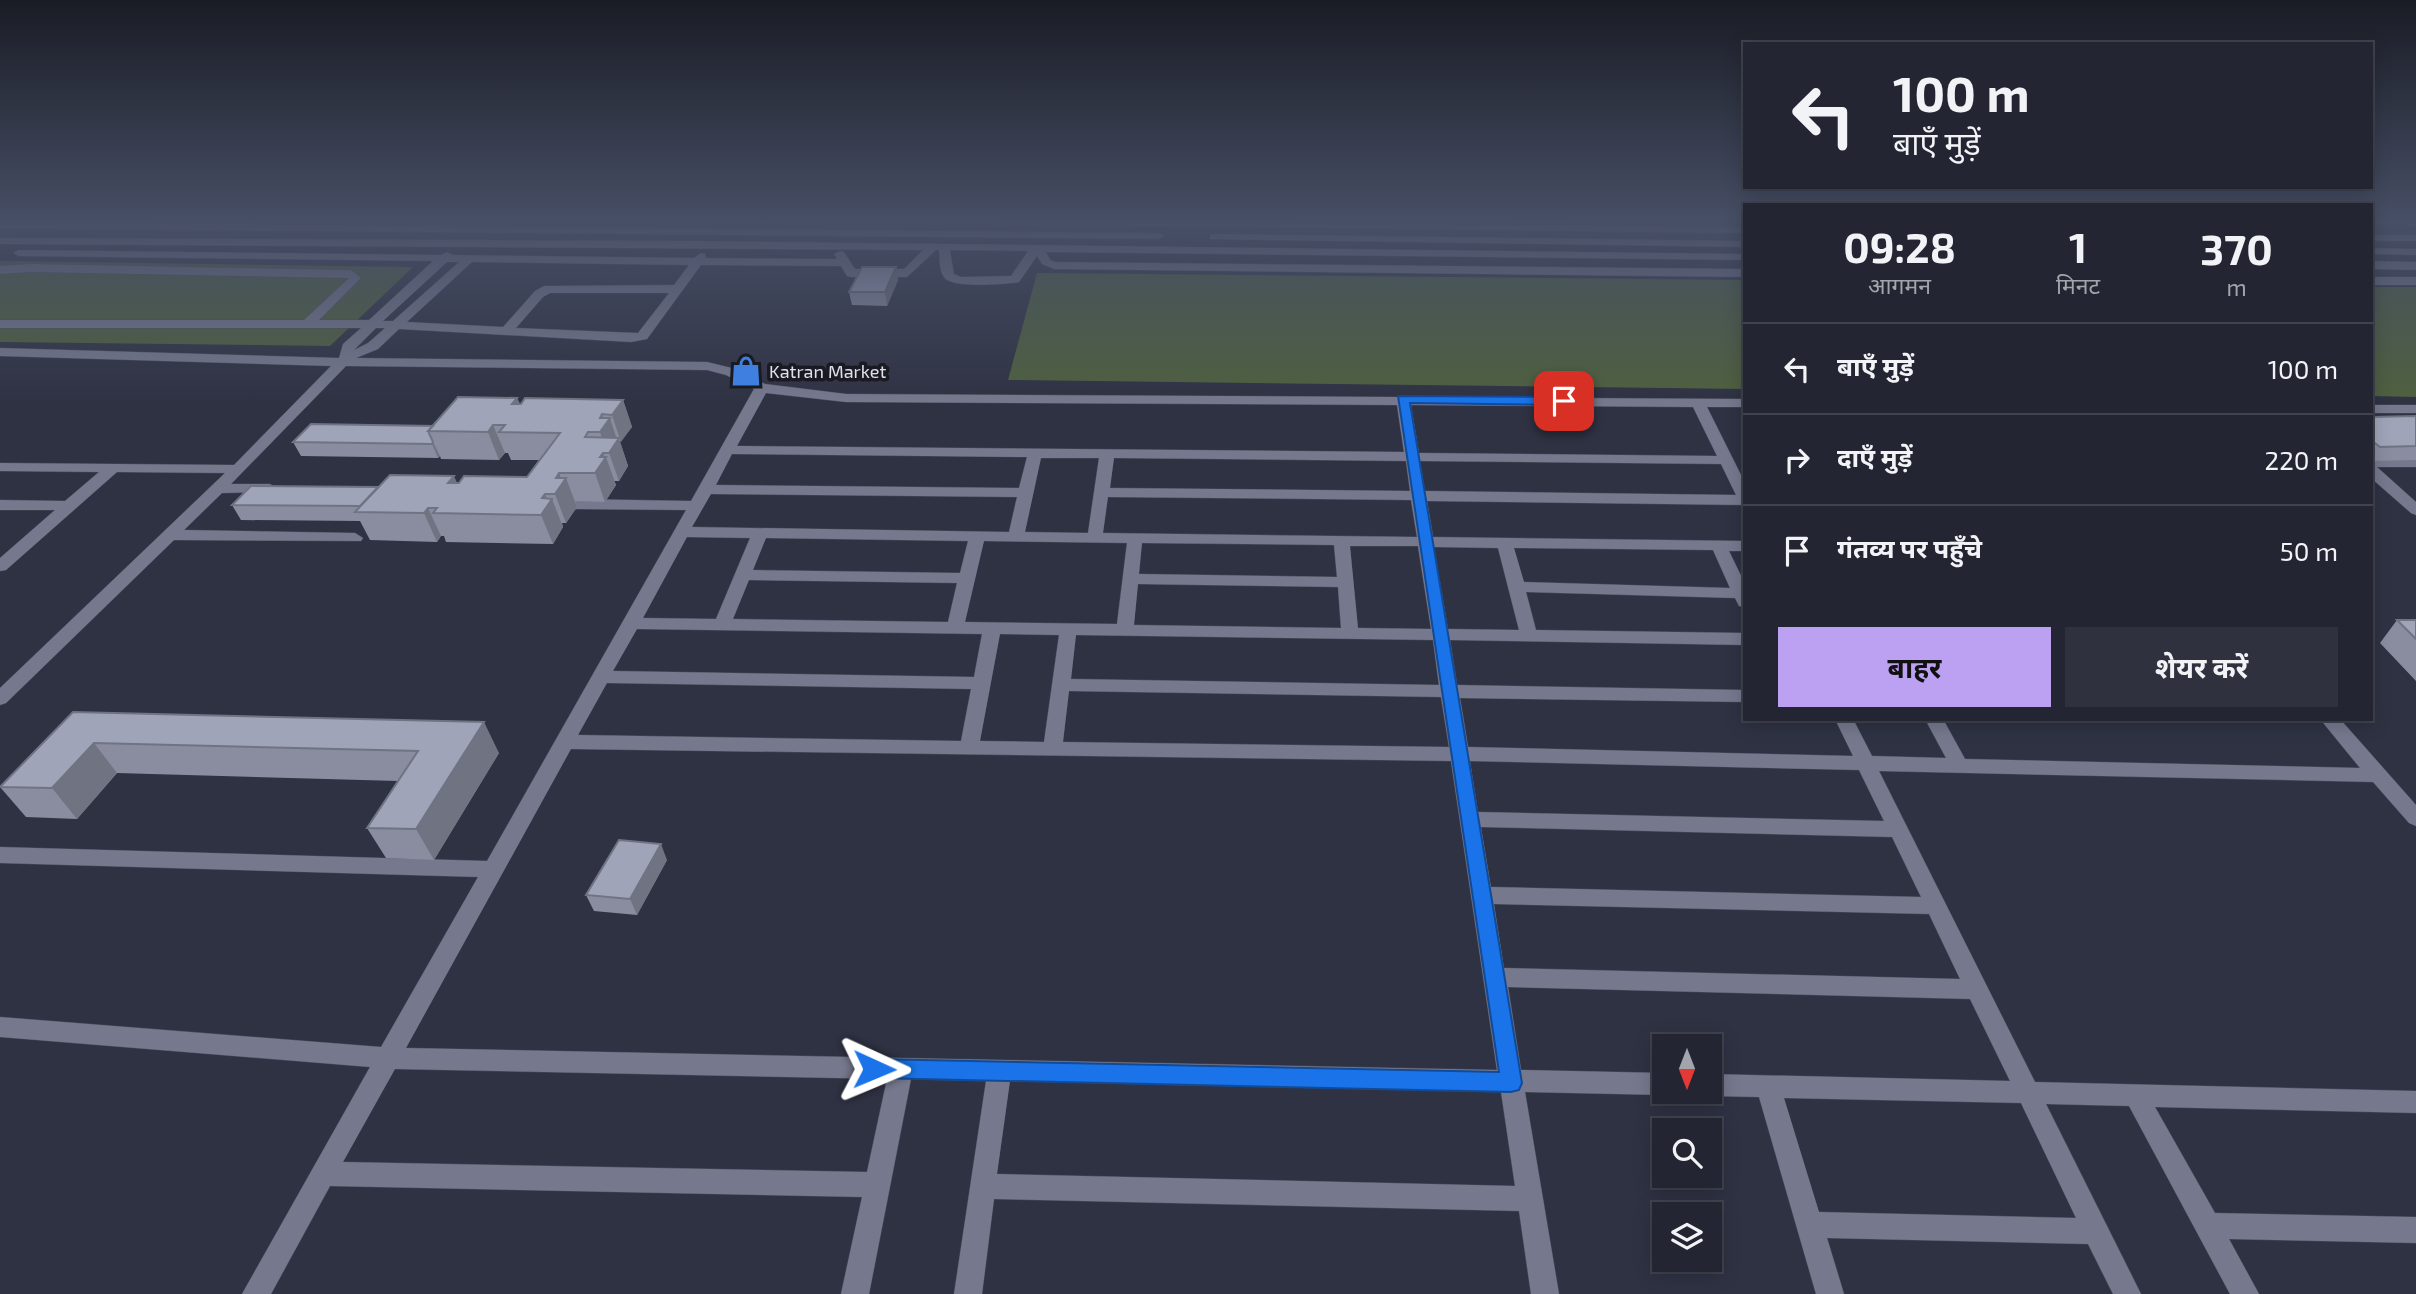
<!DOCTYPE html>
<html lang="hi">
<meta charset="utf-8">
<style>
body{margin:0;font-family:"Exo 2","Noto Sans Devanagari",sans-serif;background:#2f323e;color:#f1f3f6;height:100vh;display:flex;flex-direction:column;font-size:26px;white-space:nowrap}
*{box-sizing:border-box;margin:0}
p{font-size:23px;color:#a3a5ac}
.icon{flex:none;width:38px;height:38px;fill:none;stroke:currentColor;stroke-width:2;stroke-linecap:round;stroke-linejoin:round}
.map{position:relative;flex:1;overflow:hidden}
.sheet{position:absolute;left:1743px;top:203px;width:630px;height:518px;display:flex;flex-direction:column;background:#232632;border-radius:0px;box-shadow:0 4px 18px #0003,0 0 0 2px #40434d}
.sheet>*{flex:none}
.guide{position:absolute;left:1743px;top:42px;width:630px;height:147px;border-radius:0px;box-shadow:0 4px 18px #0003,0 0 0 2px #40434d;background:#232632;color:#f1f3f6;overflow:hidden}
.needle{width:46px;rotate:180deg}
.fabs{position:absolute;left:1652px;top:1034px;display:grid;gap:14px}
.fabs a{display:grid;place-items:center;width:70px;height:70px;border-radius:0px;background:#232632;box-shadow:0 4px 18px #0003,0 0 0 2px #40434d;font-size:35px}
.pin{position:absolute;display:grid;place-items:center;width:60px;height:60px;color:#fff;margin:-30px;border-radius:14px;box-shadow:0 4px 10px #0006}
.me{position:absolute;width:77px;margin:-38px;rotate:91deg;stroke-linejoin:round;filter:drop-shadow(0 0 5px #0008)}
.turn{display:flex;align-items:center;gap:24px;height:147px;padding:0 35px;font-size:32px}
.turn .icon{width:91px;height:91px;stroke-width:2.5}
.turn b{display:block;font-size:49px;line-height:60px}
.eta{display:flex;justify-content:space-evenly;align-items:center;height:119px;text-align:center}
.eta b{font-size:42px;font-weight:700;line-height:49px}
.primary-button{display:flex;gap:14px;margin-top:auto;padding:14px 35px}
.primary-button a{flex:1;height:80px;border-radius:0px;background:#bca0f2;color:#111;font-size:28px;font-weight:700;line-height:80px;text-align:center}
.primary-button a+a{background:#2f323e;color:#f1f3f6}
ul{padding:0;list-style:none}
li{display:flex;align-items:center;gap:21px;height:91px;padding:0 35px;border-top:2px solid #40434d}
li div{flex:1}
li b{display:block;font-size:26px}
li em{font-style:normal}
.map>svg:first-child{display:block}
.green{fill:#4f603e}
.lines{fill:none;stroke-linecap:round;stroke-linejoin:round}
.minor-casing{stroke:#4b4d5b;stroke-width:1}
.minor{fill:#76798e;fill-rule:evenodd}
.wall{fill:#8a8d9f}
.shaded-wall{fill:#707382}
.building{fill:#a0a4b9;stroke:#707382;stroke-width:2}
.route{fill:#1a73e8;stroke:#114b97;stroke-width:2}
.labels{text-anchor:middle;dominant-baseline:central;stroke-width:7;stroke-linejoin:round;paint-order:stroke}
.far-poi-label{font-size:18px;fill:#dee0eb;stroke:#191a22;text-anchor:start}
</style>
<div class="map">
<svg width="2416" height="1294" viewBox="0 0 2416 1294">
<rect width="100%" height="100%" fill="#2f3243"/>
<!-- green -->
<path class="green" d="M0,261L413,267L330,346L0,342Z
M1037,273L1745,280V389L1008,380Z
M2371,287H2416V397L2371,396Z"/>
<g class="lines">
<!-- minor casing -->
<g class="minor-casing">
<path id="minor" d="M1000,221L1745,227V233L1005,224Z
M0,222L1158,233L1164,236L1158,239L0,228Z
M1214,234L1745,241V247L1210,239V235Z
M2371,235H2416V241H2371Z
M0,238L710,241L1745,254V260L1046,252L1050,260L1055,262L1745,269V277L1054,269L1042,264L1037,256L1019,282C1006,284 951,289 944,277C939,271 940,258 939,250H936L907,277H851L847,276L841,266L701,265L647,339L631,342L399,329L378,349L356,358L707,362L736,369L765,384L846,394L1745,399V407H1707L1745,483V505L1427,501L1433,537L1745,541V551H1729L1745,584V607L1739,606L1735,598L1526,592L1536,630L1745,633V645L1450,640L1457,685L1745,690V702L1460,698L1468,747L1853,756L1835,719H1853L1872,756L1946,758L1925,719H1943L1965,759L2360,768L2320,719H2340L2416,805V826L2409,823L2373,782L1879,771L2035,1082L2416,1091V1113L2155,1107L2215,1213L2416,1217V1243L2229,1239L2259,1294H2230L2129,1106L2046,1104L2141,1294H2113L2088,1244L1827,1238L1844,1294H1816L1759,1097L1710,1096L1701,1093L1710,1092V1074L2010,1081L1970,999L1508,987L1521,1070L1664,1073V1092H1672L1664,1095L1525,1092L1559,1294H1531L1519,1211L994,1199L982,1294H954L986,1081L911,1079L869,1294H841L862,1197L330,1186L271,1294H242L370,1067L0,1037V1017L381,1047L478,877L0,863V847L487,861L686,510L572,509L564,504L572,499L691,501L754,389L726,375L707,370L346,366L231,484H270L278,489L275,492L222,493L184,530L355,533L363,538L361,541L174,540L6,703L0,705V688L225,473L117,472L6,570L0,571V558L55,510H0V500L65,501L99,472L0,471V463L234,465L331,366L0,356V348L339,358L343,344L361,328H0V320H304L349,278L30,272L0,274V266L30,264L351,270L361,278L319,320H369L433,261L19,256L13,253L19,250L441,255L447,252L453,255L694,258L701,253L705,254L706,258L837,259L834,254L840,251L844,252L855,269H904L923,250L0,244ZM950,250L1028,251L1011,276L961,277L954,274ZM447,262H459L393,321H383ZM472,262L689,265L674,285L544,286L535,291L503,327L407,322ZM550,293H669L638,333L516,328L543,297ZM376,328H385L368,343L354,350ZM766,393L846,402L1397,405L1404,452L737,446ZM1411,405L1693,407L1717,456L1419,453ZM732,454L1027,457L1019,488L716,485ZM1041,458H1099L1088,533L1025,532ZM1114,458L1406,461L1410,491L1110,488ZM1420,461L1721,464L1736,495L1425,491ZM711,494L1017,497L1009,532L692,527ZM1108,497L1411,500L1417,537L1103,533ZM687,537L750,538L716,619L643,618ZM766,538L968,541L960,573L753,570ZM984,541L1127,543L1117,624L965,622ZM1142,543L1334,545L1337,577L1139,574ZM1350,546H1418L1431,629L1358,628ZM1434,547L1498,548L1519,630L1448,629ZM1514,548L1713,550L1730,588L1524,582ZM749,580L957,583L948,622L733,619ZM1138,584L1338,587L1341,628L1134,625ZM637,629L982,634L974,677L613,671ZM1000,634L1059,635L1044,742L980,741ZM1076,635L1433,640L1439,685L1071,679ZM607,683L971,689L961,741L578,735ZM1069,691L1441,697L1449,747L1063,742ZM571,749L1451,761L1497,1070L406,1048ZM1470,761L1859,770L1884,821L1478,812ZM1481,827L1892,837L1921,897L1491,887ZM1494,904L1929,914L1960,979L1504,968ZM395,1069L887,1079L867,1172L343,1162ZM1010,1081L1501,1092L1515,1186L997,1174ZM1784,1098L2021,1103L2076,1218L1819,1212Z
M2371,248L2416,249V255L2371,254Z
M2371,261L2416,262V270L2371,269Z
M2371,277H2416V285H2371Z
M2371,405H2416V413H2371Z
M2371,459H2416V467H2377L2416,502V515L2411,513L2371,478Z"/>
</g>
<!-- minor -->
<use href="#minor" class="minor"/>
</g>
<!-- wall -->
<path class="wall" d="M1516,221H1561L1560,223H1517Z
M1566,221H1620V222Z
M2371,221H2416V227H2411L2403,222L2402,223L2371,225Z
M896,267L898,280L887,306L852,305L849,292Z
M517,398L520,404L623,400L632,427L620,442L628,466L619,481H614L616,485L605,502L575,501L577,507L566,523H562L563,527L553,544L446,542L444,536H441L437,542L370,540L360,521L241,520L232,505L378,487L457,483L527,477L539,460H511L508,453H505L499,460L441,459L440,456L438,458L301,456L293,442L433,426Z
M2416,416V460L2371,461V417Z
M2397,620H2416V681L2380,643Z
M73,712L499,753L434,860L386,858L367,828L398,781L117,773L77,819L26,817L0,787Z
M667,860L637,915L594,911L586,895Z"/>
<!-- shaded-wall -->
<path class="shaded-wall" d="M896,267L898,280L887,306L885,292Z
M517,398L528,426L512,404Z
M623,400L632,427L621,442L612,415Z
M602,414L605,424L610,418L617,440L619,438L628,466L619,481L609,453H607L600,432V418Z
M493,425L505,453L499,460L488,432Z
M433,442L440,456L438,458L432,444Z
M603,453L605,458L606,457L616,485L605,502L595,473L600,457Z
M559,473L563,483L566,478L577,507L566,523L555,494L556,478Z
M454,476L466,504L448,483Z
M545,494L549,504L552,499L563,527L553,544L541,515L542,498Z
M428,508L441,536L437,542L424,513Z
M484,722L499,753L434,860L416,829Z
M94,743L117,773L77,819L52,788Z
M661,844L667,860L637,915L630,899Z"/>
<!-- building -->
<path class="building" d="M862,267H896L885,292H849Z
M458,397L517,398L512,404H521L525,398L623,400L612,415L602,414L600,418H610L600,432H588L585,437L619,438L609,453H603L600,457H606L595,473H559L556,478H566L555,494H545L542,498L552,499L541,515L433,513L437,508H428L424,513L355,512L390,475L454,476L448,483H459L464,476L527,477L560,433L499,432L505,425H493L488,432L428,431Z
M2416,416V446L2380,447L2371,440V417Z
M311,424L433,426L428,431L433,442L432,444L293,442Z
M251,486L378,487L360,506L232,505Z
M2397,620H2416V639Z
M73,712L484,722L416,829L367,828L418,751L94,743L52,788L0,787Z
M619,840L661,844L630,899L586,895Z"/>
<!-- sky -->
<linearGradient id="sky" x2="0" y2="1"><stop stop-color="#1a1c25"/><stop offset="0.55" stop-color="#474f66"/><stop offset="1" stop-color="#474f66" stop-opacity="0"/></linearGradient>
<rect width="2416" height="402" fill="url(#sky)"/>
<!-- route -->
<path class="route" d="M1398,396L1564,397L1570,401L1564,405L1410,403L1522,1083L1519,1090L1511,1092L874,1078L866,1075L863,1069L866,1062L874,1059L1499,1072Z"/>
<!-- icons -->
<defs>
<g id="shop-bare" transform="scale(2.415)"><path d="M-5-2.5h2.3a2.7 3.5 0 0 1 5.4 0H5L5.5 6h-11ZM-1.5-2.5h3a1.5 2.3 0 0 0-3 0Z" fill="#3f7fe0" stroke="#191a22" stroke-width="2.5" paint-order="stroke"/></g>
</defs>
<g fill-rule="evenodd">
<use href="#shop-bare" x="746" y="371"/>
</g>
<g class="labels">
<!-- far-poi labels -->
<g class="far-poi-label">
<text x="769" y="371">Katran Market</text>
</g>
</g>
</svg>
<div class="fabs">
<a><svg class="needle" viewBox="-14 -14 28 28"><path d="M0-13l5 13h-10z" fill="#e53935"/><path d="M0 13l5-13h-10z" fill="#a3a5ac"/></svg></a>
<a><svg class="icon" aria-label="search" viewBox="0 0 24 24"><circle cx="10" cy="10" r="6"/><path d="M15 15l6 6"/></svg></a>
<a><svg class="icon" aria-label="layers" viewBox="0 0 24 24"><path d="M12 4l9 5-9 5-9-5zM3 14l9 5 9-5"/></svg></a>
</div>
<div class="pin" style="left:1564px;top:401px;background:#d93025"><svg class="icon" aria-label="arrive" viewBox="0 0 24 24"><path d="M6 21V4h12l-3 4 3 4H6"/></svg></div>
<svg class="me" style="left:874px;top:1069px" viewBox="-20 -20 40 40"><path d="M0-17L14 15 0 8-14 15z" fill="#1a73e8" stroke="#fff" stroke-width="4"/></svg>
<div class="guide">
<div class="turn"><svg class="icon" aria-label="left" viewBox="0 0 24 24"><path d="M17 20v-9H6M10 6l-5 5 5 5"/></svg><div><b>100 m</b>बाएँ मुड़ें</div></div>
</div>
<section class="sheet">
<div class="eta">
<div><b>09:28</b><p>आगमन</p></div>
<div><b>1</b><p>मिनट</p></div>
<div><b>370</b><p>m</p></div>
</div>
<ul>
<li><svg class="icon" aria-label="left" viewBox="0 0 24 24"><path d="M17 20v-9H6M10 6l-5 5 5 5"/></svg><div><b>बाएँ मुड़ें</b></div><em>100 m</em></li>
<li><svg class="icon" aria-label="right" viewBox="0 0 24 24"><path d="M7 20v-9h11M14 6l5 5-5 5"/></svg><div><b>दाएँ मुड़ें</b></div><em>220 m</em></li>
<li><svg class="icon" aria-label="arrive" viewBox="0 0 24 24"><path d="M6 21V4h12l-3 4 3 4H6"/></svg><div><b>गंतव्य पर पहुँचे</b></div><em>50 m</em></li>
</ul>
<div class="primary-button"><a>बाहर</a><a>शेयर करें</a></div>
</section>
</div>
